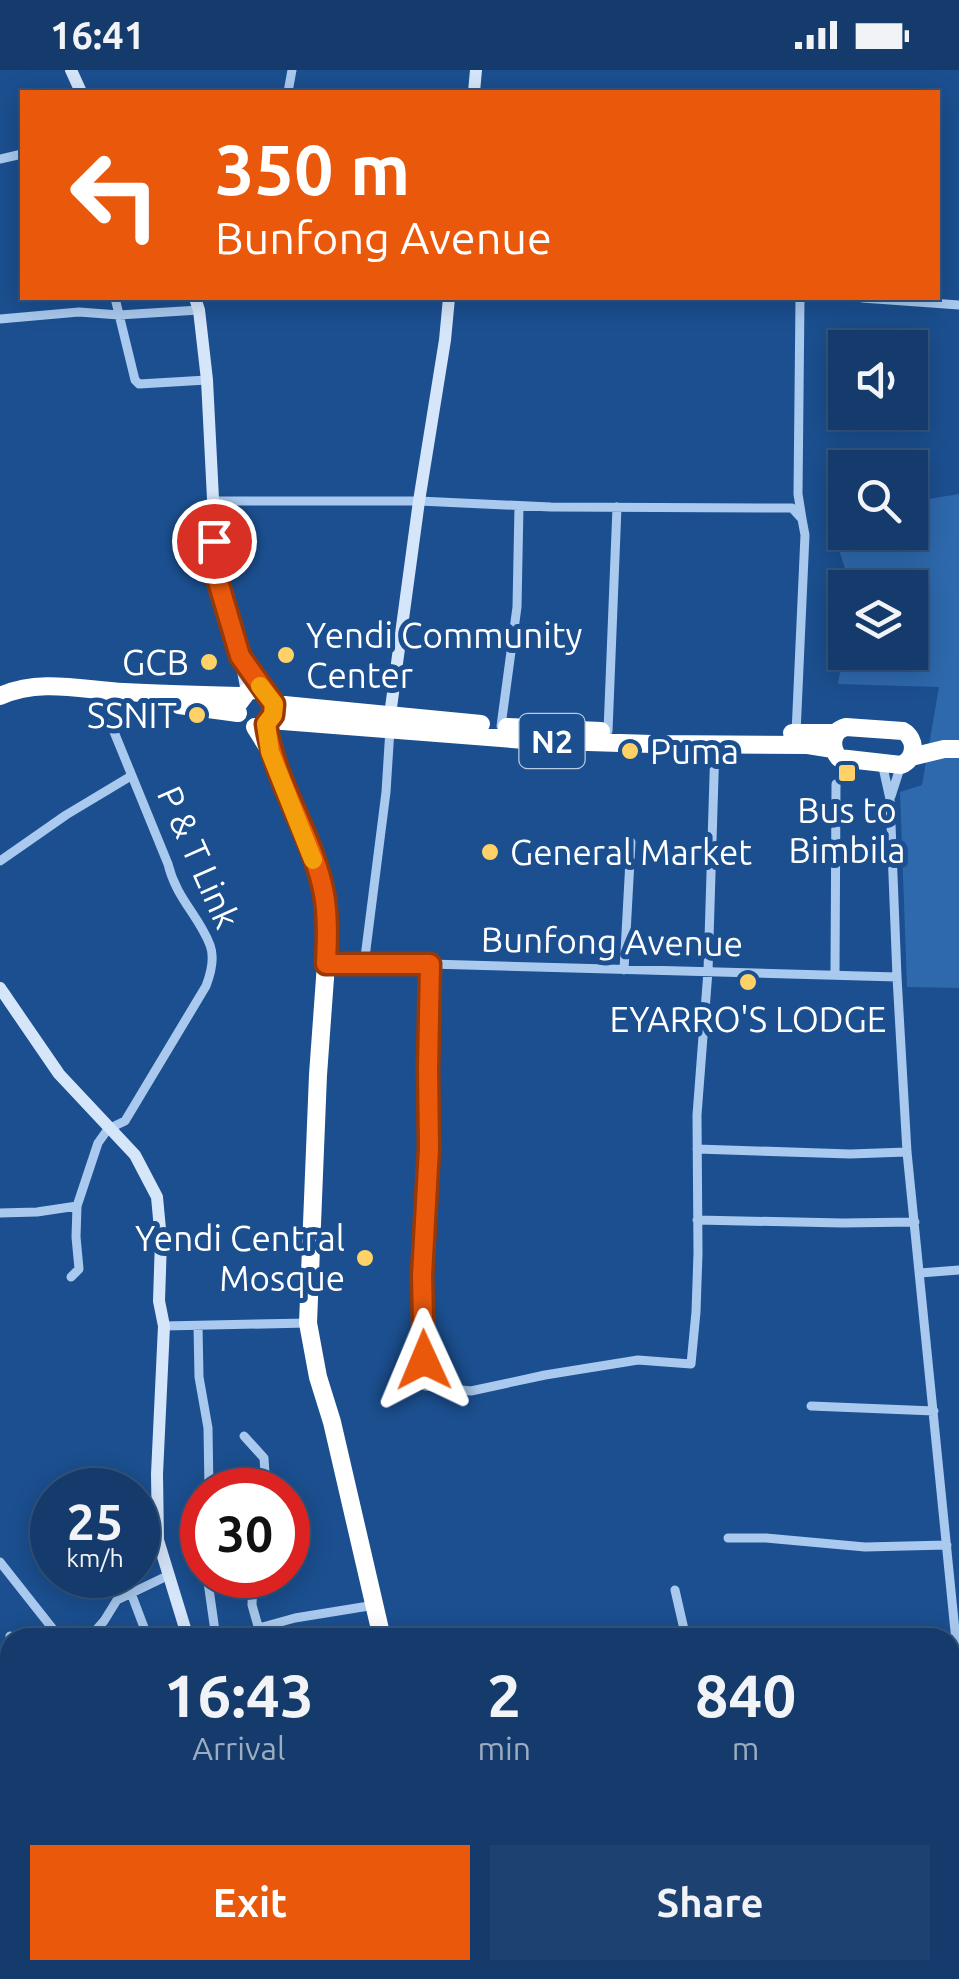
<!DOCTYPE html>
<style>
body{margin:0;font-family:Ubuntu,sans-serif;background:#1d4271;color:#f1f3f6;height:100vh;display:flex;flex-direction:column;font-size:38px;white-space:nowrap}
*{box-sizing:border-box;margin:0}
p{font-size:32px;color:#9dadc1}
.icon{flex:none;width:55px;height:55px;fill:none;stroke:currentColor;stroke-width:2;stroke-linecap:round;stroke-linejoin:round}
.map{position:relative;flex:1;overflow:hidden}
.details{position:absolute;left:0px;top:1558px;width:960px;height:352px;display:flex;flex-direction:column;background:#143b6b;border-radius:30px 30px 0 0;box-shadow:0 5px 25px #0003,0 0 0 2px #33557e}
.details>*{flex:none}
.guide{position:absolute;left:20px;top:20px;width:920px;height:210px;border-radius:0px;box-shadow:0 5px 25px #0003,0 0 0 2px #33557e;background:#ea580c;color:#fff;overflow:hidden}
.tools{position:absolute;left:828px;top:260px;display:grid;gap:20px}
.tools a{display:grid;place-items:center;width:100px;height:100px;border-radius:0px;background:#143b6b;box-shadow:0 5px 25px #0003,0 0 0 2px #33557e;font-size:50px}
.speed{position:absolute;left:30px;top:1398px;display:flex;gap:20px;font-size:50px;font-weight:700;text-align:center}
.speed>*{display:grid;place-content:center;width:130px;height:130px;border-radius:50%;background:#143b6b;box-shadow:0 5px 25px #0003,0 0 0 2px #33557e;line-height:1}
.speed small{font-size:25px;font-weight:400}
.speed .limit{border:15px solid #d22;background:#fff;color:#111}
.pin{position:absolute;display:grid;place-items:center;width:85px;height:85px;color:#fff;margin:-42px;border:5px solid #fff;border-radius:50%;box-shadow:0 2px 10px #0007}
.me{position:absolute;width:110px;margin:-55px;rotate:359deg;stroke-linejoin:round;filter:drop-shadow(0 0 8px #0008)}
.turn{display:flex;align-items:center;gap:35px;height:210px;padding:0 30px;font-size:45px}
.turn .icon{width:130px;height:130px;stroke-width:2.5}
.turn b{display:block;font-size:70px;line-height:85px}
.eta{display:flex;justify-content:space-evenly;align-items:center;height:170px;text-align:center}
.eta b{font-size:60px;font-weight:700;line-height:70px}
.primary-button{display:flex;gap:20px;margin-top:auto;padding:20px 30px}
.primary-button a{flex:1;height:115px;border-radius:0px;background:#ea580c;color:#fff;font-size:40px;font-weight:700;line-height:115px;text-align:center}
.primary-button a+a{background:#1d4271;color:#f1f3f6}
.status{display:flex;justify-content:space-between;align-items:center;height:70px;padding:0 50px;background:#143b6b;direction:ltr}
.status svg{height:28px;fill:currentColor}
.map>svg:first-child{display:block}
.green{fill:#2e69ad}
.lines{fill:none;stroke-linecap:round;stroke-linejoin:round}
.street{stroke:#a9c9ee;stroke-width:9}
.secondary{stroke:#d6e6fa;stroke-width:12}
.highway{stroke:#fff;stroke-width:18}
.route-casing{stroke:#983908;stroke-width:25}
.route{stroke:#ea580c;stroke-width:18}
.slow{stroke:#f59e0b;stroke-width:18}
.poi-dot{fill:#ffd166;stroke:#1b4f8f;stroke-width:4}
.labels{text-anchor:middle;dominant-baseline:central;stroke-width:10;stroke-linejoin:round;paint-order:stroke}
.shield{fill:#1b4f8f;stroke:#bbcadd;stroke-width:2.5}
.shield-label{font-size:32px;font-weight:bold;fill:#fff}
.poi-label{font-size:35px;fill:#fff;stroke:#1b4f8f;text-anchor:start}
.street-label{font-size:35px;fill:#fff;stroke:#1b4f8f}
</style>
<div class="status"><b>16:41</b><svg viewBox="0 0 49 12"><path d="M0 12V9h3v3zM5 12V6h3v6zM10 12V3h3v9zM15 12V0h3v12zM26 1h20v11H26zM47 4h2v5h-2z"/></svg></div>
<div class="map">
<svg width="959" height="1909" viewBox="0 0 959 1909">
<rect width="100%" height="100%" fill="#1b4f8f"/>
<!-- green -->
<path class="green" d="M959,424V918L907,917L900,722L922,715L939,617L838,614L845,572V582H910V518L851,517L828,446L845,443V462H910V432Z"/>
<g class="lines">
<!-- street -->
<path class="street" d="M288,22L292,0
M0,89L22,84
M115,228L135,310L139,314L207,310
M800,228L798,424L802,449
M862,228L959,235
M0,249L79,242L119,245L199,240
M213,431H419L551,437L792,438L802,449L805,465L796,663
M501,656L517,537L519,436
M608,661L617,437
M882,693L890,729L897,907L907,1082L959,1601
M891,726L901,695
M0,791L66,745L131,706
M326,894H430L897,907
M430,894L429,1078L422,1206L425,1316L471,1321L545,1305L638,1290L691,1294L696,1242L698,1183L697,1045L708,901L715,674
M364,895L386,722L390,659
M624,900L631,772
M835,903L836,714
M697,1079L850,1084L907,1082
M0,1143L37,1142L77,1136
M697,1150L843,1153L915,1152
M920,1203L959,1200
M71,1207L79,1199L76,1167L77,1136L98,1073L108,1059L125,1051L206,916C211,903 215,888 210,875C199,846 176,828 168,794L101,630
M164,1256L308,1253
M198,1256L199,1307L208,1358L209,1420
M811,1336L934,1341
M244,1366L264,1388L266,1420
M728,1468H766L865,1477L947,1475
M0,1492L60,1568
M207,1505L216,1568
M253,1505L252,1535L258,1556
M675,1520L686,1568
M131,1523L148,1568
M10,1566L11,1568
M89,1568L104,1551L117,1530L167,1506
M223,1568L295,1548L375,1535
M0,1612L10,1605
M0,1665L10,1655
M385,1900L387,1909
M750,1900L751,1909
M775,1900L777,1909"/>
<!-- secondary -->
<path class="secondary" d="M71,0L81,22
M474,22L476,0
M195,228L199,240L207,310L217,508L240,585L247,622
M390,645L419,431L445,270L449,228
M0,918L59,1004L135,1085L157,1127L161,1170L159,1231L164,1256L157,1404L158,1470L188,1568
M322,1900L326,1909"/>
<!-- highway -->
<path class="highway" d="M0,626C41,608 82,620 124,622C163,624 203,625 242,626
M238,634L247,622C257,618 265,620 272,629L273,644
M274,634L481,654
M179,635L238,643
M270,650L525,670L652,674L808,675L833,679
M255,657L270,681L311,781L324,822L327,854L326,894L318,1005L308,1253L318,1307L332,1352L382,1568
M507,657L601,661
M846,657L903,661C917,669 916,689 901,695L839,688C830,677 831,661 846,657Z
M792,663H836
M911,687L944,679H959
M463,1900L465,1909"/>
</g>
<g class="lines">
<!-- route casing -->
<g class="route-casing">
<path id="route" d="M214,471L217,508L240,586L274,634L273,645L266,654C275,714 313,765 324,824C328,847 327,871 326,894H430L428,999L429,1078L422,1206L424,1290"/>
</g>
<!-- route -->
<use href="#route" class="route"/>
<!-- slow -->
<path class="slow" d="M260,616L274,634L273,645L266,654L270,682L313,790"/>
</g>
<!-- markers -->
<g class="poi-dot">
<circle cx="286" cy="585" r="10"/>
<circle cx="209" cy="592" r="10"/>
<circle cx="197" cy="645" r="10"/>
<circle cx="630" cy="681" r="10"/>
<rect x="837" y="693" width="20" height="20" rx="5"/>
<circle cx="490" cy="782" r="10"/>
<circle cx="748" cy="912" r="10"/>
<circle cx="365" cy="1188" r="10"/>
</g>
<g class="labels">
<!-- shield labels -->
<rect class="shield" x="519.5" y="644" width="65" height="54" rx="8"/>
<g class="shield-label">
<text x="552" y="671">N2</text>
</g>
<!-- poi labels -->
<g class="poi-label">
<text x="306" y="565">Yendi Community<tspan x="306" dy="40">Center</tspan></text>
<text x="189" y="592" text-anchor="end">GCB</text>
<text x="177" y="645" text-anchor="end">SSNIT</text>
<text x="650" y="681">Puma</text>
<text x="847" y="740" text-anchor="middle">Bus to<tspan x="847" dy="40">Bimbila</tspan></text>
<text x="510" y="782">General Market</text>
<text x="748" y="949" text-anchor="middle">EYARRO'S LODGE</text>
<text x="345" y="1168" text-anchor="end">Yendi Central<tspan x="345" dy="40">Mosque</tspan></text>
</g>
<!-- street labels -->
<g class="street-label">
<text transform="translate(199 787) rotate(66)">P &amp; T Link</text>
<text transform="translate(612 871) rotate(1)">Bunfong Avenue</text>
</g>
</g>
</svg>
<div class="tools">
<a><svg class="icon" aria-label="sound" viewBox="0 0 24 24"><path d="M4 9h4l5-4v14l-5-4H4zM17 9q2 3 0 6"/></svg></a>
<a><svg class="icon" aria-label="search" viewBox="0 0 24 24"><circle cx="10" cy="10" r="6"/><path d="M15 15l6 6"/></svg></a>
<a><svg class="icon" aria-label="layers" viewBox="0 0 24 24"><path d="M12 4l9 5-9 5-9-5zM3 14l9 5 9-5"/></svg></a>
</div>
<div class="speed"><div>25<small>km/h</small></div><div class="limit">30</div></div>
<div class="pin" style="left:214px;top:471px;background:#d93025"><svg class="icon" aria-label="arrive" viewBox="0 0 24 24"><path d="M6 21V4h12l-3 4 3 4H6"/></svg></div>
<svg class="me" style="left:424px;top:1290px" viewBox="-20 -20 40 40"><path d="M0-17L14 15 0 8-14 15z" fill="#ea580c" stroke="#fff" stroke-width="4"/></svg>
<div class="guide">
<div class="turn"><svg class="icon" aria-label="left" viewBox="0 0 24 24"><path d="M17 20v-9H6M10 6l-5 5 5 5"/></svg><div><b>350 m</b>Bunfong Avenue</div></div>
</div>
<section class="details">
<div class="eta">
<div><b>16:43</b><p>Arrival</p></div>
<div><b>2</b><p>min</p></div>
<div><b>840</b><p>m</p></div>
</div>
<div class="primary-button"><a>Exit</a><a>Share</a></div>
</section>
</div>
